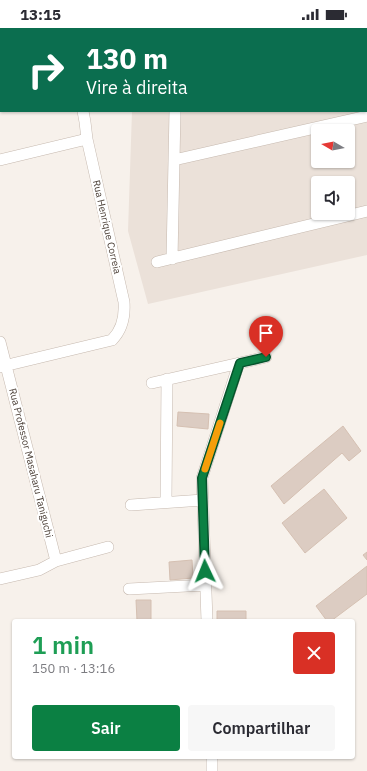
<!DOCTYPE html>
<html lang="pt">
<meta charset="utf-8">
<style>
body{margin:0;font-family:"IBM Plex Sans",sans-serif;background:#f7f7f7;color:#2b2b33;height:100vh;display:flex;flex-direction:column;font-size:15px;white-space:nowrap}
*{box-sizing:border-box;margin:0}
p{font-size:13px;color:#7c7c81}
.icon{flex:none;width:22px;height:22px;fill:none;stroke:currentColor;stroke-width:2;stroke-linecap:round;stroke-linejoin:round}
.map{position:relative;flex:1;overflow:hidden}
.details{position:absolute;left:12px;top:591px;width:343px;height:140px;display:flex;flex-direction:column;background:#fff;border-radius:4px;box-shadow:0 1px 3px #0004}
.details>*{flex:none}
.hud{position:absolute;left:0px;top:0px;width:367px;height:84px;box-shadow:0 1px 3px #0004;background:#0b6e4f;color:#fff;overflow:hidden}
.needle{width:26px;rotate:279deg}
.buttons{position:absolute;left:311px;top:96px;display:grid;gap:8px}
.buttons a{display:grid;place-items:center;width:44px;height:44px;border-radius:4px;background:#fff;box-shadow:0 1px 3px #0004;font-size:20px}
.pin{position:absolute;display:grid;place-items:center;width:34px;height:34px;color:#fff;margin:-41px -17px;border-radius:50% 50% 50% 0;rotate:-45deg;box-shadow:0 0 4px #0007}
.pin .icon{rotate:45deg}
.me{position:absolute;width:44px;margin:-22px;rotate:358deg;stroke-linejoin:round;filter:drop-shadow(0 0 3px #0008)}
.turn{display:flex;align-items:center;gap:14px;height:84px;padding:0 20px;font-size:18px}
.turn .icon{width:52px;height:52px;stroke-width:2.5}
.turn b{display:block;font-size:28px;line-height:34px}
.round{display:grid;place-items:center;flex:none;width:42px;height:42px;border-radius:4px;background:#f7f7f7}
.overview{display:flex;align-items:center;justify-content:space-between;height:68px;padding:0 20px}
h1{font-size:24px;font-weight:600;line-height:30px;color:#1e9e55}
.primary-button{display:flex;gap:8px;margin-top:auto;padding:8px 20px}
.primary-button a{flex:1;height:46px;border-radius:4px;background:#0b8043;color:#fff;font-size:16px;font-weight:600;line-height:46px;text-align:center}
.primary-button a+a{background:#f7f7f7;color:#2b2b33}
.status{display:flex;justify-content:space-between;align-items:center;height:28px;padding:0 20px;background:#fff;direction:ltr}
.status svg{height:11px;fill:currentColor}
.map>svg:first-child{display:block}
.residential{fill:#ebe1d9;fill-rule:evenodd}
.building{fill:#dcccc2;stroke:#d5c0b2}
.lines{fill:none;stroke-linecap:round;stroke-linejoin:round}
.street-casing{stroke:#c6b9af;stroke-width:12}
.street{stroke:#fff;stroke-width:11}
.route-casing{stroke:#07532c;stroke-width:10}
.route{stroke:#0b8043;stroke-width:7}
.slow{stroke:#f59e0b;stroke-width:7}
.labels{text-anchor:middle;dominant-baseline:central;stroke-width:4;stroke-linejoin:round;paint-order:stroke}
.street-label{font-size:10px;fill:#4c4038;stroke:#fff}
</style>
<div class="status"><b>13:15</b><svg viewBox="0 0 49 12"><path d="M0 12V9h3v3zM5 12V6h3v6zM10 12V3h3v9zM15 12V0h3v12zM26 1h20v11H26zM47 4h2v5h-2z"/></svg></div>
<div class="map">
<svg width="367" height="743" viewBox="0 0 367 743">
<rect width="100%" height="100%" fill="#f7f1eb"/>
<!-- residential -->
<path class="residential" d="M135,0H367V227L148,276L128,203L132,83H366V1H135ZM318,103H348V133H318ZM318,155H348V185H318Z"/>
<!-- building -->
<path class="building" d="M178,384L209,386L208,401L177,398Z
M343,398L361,423L349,433L342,425L284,476L271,458Z
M324,461L347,490L305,525L282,495Z
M367,524V532L363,527Z
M192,532L193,550L170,552L169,534Z
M367,538V566L331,593H327L316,578Z
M136,572H151V593H137Z
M217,583H246V593H217Z"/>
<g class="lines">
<!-- street casing -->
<g class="street-casing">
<path id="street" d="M62,0L63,1
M177,1V0
M325,1L329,0
M0,132L87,111
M174,132L367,88
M172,231L175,83
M157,234L367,183
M0,314L56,533
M0,339L112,312C122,302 125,288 124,274L87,111L85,94L83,83
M152,355L266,329
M166,474L167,351
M131,477L203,472
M0,551L39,542L56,533L108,519
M129,561L206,557
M207,593L202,450L239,335
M212,729V743"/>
</g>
<!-- street -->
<use href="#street" class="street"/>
</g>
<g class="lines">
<!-- route casing -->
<g class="route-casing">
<path id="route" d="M205,543L202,450L240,335L266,329"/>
</g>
<!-- route -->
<use href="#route" class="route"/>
<!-- slow -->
<path class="slow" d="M205,441L220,395"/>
</g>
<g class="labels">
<!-- street labels -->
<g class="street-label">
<text transform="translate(107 199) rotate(77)">Rua Henrique Correia</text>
<text transform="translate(31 435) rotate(76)">Rua Professor Masaharu Taniguchi</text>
</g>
</g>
</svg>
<div class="buttons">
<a><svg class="needle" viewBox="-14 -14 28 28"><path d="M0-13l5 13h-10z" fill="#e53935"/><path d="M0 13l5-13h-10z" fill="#7c7c81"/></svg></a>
<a><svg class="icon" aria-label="sound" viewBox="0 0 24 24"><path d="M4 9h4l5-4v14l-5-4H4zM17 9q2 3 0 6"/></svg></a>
</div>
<div class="pin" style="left:266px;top:329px;background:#d93025"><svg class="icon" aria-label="arrive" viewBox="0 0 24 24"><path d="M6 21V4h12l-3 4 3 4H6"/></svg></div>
<svg class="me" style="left:205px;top:543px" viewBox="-20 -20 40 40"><path d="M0-17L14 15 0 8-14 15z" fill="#0b8043" stroke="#fff" stroke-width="4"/></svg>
<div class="hud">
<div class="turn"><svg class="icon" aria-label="right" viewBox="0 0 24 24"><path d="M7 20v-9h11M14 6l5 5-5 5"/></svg><div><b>130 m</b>Vire à direita</div></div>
</div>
<section class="details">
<div class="overview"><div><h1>1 min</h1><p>150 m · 13:16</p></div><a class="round" style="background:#d93025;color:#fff"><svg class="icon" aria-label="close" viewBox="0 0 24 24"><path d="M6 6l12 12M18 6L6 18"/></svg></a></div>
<div class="primary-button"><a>Sair</a><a>Compartilhar</a></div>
</section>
</div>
